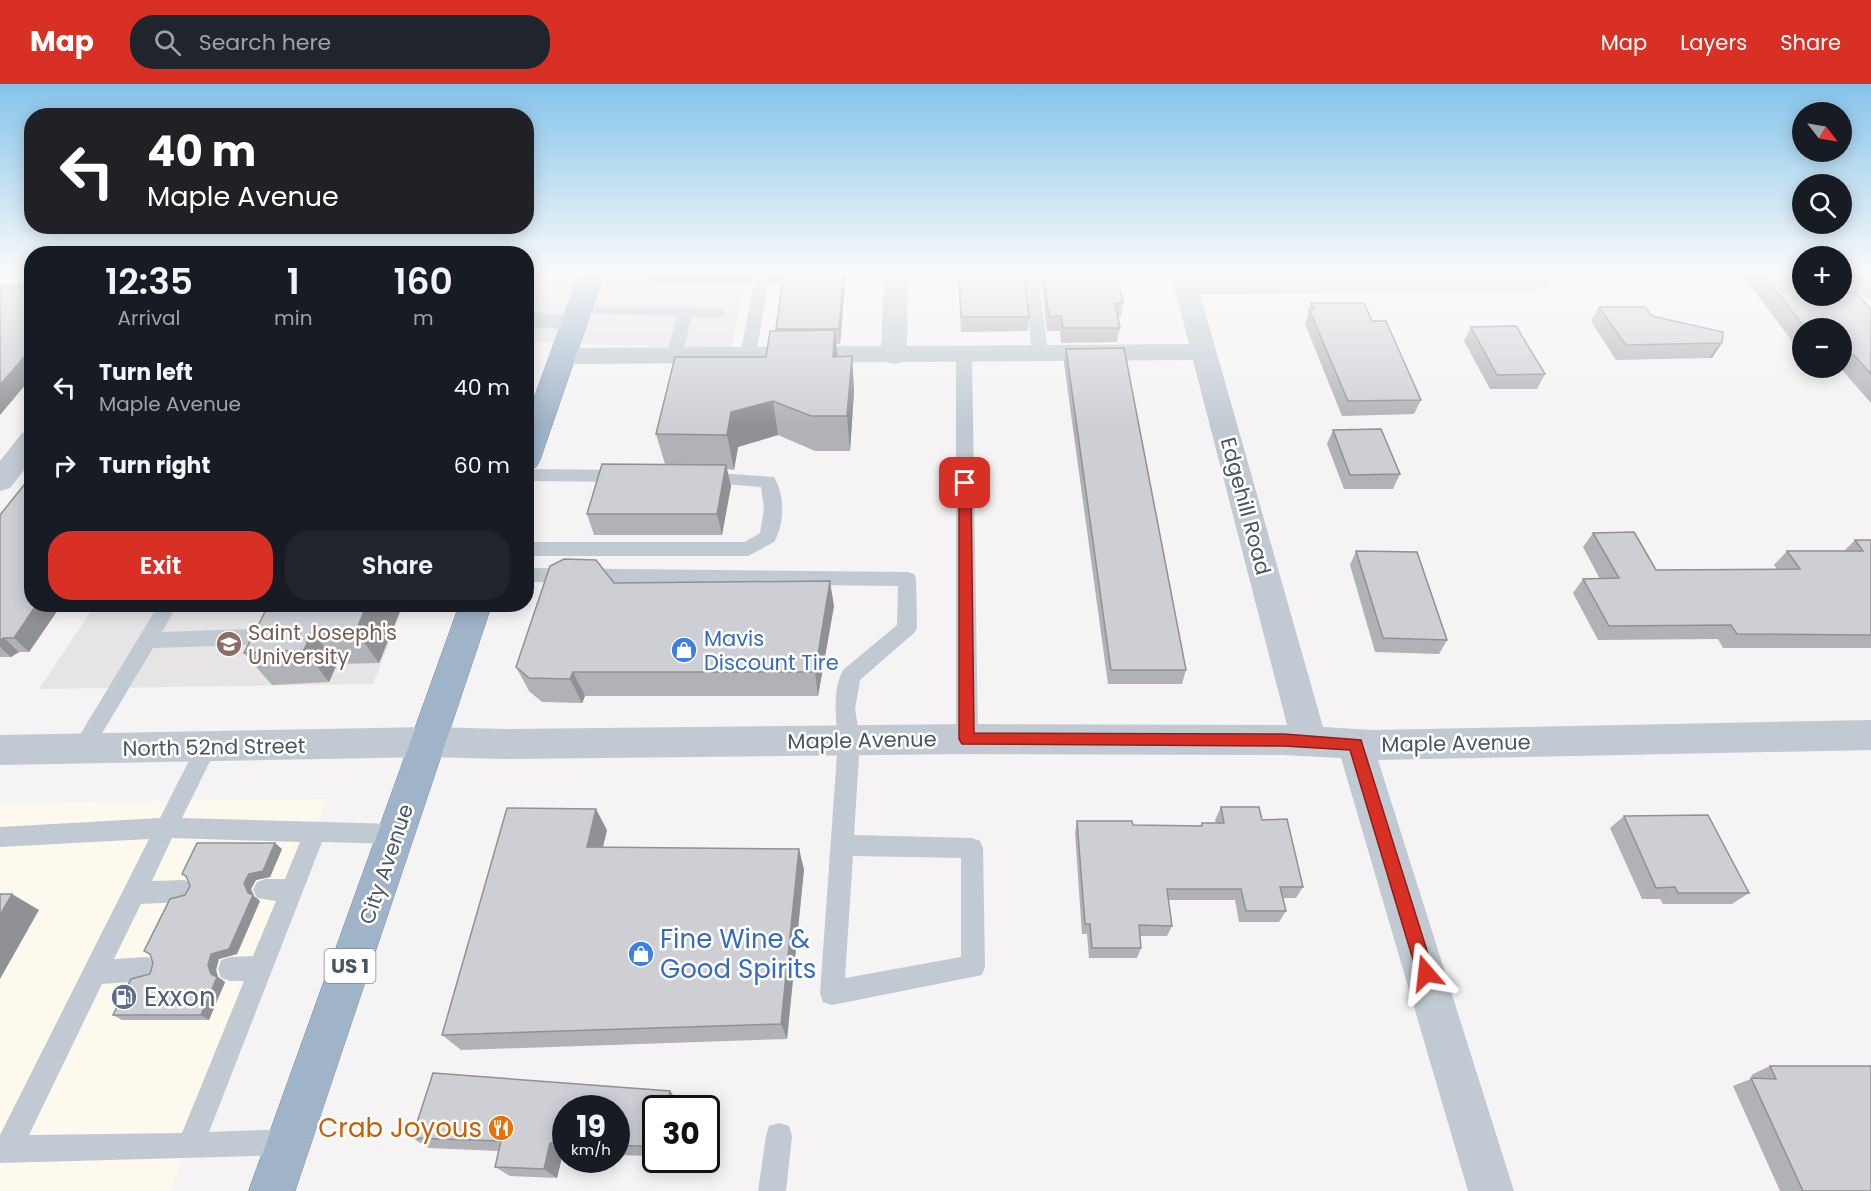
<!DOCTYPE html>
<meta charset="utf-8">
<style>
body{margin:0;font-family:Poppins,sans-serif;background:#20242c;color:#f1f3f6;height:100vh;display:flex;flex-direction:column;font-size:22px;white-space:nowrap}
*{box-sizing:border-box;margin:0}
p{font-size:20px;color:#9ea1a6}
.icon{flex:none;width:33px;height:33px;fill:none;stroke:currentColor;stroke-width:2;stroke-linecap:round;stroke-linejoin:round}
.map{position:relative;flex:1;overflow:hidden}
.sheet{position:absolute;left:24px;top:162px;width:510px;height:366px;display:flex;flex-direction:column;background:#171b24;border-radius:24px;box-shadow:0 3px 15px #0003}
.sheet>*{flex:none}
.guide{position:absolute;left:24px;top:24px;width:510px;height:126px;border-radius:24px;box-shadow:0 3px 15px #0003;background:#202124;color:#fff;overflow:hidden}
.needle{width:39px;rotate:121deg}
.tools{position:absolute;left:1792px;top:18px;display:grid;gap:12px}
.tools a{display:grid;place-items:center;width:60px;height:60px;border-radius:50%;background:#171b24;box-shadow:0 3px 15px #0003;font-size:30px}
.speed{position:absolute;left:552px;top:1011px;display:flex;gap:12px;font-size:30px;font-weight:700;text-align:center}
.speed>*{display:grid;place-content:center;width:78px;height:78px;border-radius:50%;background:#171b24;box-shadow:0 3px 15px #0003;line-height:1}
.speed small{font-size:15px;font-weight:400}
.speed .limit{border:3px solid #111;border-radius:9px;background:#fff;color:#111}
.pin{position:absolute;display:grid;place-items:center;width:51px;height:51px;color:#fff;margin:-26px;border-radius:12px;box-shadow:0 3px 9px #0006}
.me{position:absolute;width:66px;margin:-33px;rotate:343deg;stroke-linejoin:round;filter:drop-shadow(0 0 4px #0008)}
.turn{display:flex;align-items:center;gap:21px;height:126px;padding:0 24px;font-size:27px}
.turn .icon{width:78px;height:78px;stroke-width:2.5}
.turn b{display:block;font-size:42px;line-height:51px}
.eta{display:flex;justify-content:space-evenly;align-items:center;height:102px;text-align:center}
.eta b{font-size:36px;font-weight:600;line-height:42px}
.primary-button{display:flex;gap:12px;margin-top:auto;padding:12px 24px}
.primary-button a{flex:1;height:69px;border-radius:24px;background:#d93025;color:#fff;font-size:24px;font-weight:600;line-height:69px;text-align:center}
.primary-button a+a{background:#20242c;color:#f1f3f6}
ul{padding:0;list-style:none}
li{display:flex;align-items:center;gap:18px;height:78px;padding:0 24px}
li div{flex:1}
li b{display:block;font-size:22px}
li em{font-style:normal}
header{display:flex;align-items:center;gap:36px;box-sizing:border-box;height:84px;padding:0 30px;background:#d93025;color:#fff}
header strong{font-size:28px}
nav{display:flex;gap:33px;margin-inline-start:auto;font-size:21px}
.search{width:420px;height:54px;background:#20242c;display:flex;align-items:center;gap:15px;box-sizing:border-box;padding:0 21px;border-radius:24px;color:#9ea1a6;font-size:22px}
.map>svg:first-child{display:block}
.commercial{fill:#fdf9ef}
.education{fill:#e6e4e5}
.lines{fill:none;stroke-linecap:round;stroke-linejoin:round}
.trunk-casing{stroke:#7690ad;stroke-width:1}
.service{fill:#c1cad2;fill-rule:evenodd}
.minor{fill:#c1cad2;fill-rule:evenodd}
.trunk{fill:#9fb4c9;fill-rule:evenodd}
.wall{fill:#b0b2b7}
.shaded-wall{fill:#909195}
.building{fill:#cdcfd5;stroke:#909195;stroke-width:1.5}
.route{fill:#d93025;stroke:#8d1f18;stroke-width:1.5}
.labels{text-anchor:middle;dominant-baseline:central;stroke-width:5;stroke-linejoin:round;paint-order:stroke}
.shield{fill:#fff;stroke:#808990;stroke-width:1.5}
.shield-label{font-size:20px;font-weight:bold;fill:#4a5661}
.street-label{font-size:21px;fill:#4a5661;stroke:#fff}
.education-label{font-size:21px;fill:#785e54;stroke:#fff;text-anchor:start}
.shop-label{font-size:21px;fill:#366cbe;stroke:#fff;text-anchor:start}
.near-shop-label{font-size:26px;fill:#366cbe;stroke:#fff;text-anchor:start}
.near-service-label{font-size:26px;fill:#4e5e75;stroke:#fff;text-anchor:start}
.near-food-label{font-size:26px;fill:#c56008;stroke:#fff;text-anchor:end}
</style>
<header>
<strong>Map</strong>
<div class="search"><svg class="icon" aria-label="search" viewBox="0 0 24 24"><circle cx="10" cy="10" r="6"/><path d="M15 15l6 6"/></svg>Search here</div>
<nav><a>Map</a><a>Layers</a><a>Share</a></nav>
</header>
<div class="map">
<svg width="1871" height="1107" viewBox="0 0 1871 1107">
<rect width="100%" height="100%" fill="#f5f3f3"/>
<!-- commercial -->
<path class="commercial" d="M327,715L170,1107H0V719Z"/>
<!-- education -->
<path class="education" d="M527,187H748L731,265L527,258Z
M95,521H404L373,600L39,605Z"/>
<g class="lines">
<!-- trunk casing -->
<g class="trunk-casing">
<path id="trunk" d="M581,187H605L540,376L536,383L526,386V336Z
M460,520H492L295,1107H249Z"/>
</g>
<!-- service -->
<path class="service" d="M756,187H770L756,272L748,277L740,272Z
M1024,187H1038L1048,270L1040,275L1032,270Z
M579,222L720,225L727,229L720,233H692L682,272L674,277L666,272L677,232L574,229L572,226Z
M964,266L972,271L978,655L974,661L967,664L960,661L956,655V271Z
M526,385L624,386L630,388L633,392L630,396L624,398L526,397Z
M704,388L774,393C785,411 785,439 774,458L748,472H526V458H745L760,449L764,425L761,403L698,398L695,394L698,390Z
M526,484L907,488L914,490L916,495L917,544L914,549L860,596L855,625L860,656L854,751L972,754L980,757L983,764L985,883L982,891L832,921L823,918L820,909L838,656C836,633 832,607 843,586L897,541L898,502L526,498ZM853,772L961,774V873L845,894Z
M159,520H178L162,548L279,544L286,547L289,552L286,557L279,560L153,564L89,671L82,674L75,671L71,665L75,659Z
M206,654L213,657L217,663L182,734L396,740L404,743L407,750L404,757L396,760L322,758L209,1048L289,1045L299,1048L302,1058L299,1068L289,1071L0,1079V1051L149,755L0,763V743L160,734L199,657ZM172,754L300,758L285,795H265L257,798L253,806L257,814L276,817L253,872L230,873L221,876L218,885L221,894L230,897H244L182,1049L29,1051L102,900L147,897L156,894L159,885L156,876L147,873L114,875L141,820L184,818L192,815L196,807L192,799L184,796L152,797Z
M779,1039L789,1042L792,1052L786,1107H758L766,1052L769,1042Z"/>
<!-- minor -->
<path class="minor" d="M884,187H908L907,262L1189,260L1170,187H1194L1196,196L1512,194L1547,187H1584L1580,192L1536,205L1512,208L1200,210L1323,643L1373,646L1871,636V666L1378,676L1514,1107H1468L1341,674L1283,671L967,670L506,675L428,673L0,681V651L428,643L506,645L967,640L1287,641L1193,276L902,278L894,280L886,278L563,280L554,278L550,272L554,266L563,264L881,262Z
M1842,187H1864L1871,194V215C1860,213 1844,199 1842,187Z
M526,228L584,232L588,237L584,242L575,245L526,244Z
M32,347V376L10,404L0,407V377L22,349Z"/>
<!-- trunk -->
<use href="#trunk" class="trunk"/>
</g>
<!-- wall -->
<path class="wall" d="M647,187H754L751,199H650Z
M769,187H846L840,260H836L838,272H852L854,307L850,367H815L778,351L738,363L734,386L727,385L731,402L722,451H594L587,430L665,380L656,350L766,273L776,246L783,199H770Z
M958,187H1024L1029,233L1028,247L961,248Z
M1040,187H1116L1123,219L1121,233H1118L1120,244L1117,258L1061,259L1060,247H1047Z
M1743,187H1803L1871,225V319L1842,286H1823L1821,284H1842V244H1803V272L1742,190Z
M1311,219L1372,237L1421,316L1414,330L1342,332L1305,240Z
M1599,223L1652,232L1722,259L1712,274H1709L1616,276L1591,237Z
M1471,243L1545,290L1537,305H1490L1464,257Z
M1066,265L1186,586L1182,600H1108L1064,279Z
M1333,346L1400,390L1393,405H1344L1327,360Z
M0,431L32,520H62L29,568H19L11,573H0Z
M1593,449L1656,486L1777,485L1774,481L1787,467H1844L1855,456H1871V564H1723L1718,555L1598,556L1573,509L1583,495H1600L1583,463Z
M1356,467L1447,556L1439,570L1375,568L1350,481Z
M614,499L834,522L818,612H585L582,619L542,618L529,607L516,583Z
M269,520H403L379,579L337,580L329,598L272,601L244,569Z
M1221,723L1303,803L1296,814H1283L1286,827L1279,838H1239L1235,816H1168L1172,842L1167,852H1140L1141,864L1137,874H1089L1087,850H1082L1075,749L1077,737L1133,741L1200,742L1202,739H1216L1215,736Z
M1624,732L1749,809L1732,820H1663L1660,815H1642L1610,744Z
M607,746L603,763L804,785L787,955L461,966L442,951Z
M282,765L270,793L256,796L251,805L254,812L260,817L237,870L219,875L216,886L218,893L225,898L209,936H122L113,931L150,890L153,879L190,802L187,794L182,790Z
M1770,982L1871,1107H1780L1733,1002L1753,994L1751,991Z
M433,989L670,1007L678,1018L677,1024H656V1072L616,1071V1024H566V1069H563L557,1094L510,1092L495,1083L499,1067L429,1064L412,1054Z"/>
<!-- shaded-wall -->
<path class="shaded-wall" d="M526,187H538L526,213Z
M750,187H754L751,199Z
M844,187H846L840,260L839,245Z
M835,246L838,281L833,273Z
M1722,259L1712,274H1709L1719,260Z
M32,264V293L0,331V301Z
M852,272L854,307L850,367L847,332Z
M773,317L778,351L738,363L734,386L727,351L731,328Z
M726,381L731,402L722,451L717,430Z
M830,497L834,522L818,612L815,588Z
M37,520H62L29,568L14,554Z
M367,520H403L379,579L356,547Z
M312,547L337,580L329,598L304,566Z
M4,554L19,568L11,573L0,563V556Z
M573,588L585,612L582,619L570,595Z
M596,725L607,746L598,783L587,763Z
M275,759L282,765L270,793L256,796L251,805L254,812L260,817L237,870L219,875L216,886L218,893L225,898L209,936L201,931L211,890L208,881L211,870L244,799L249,790Z
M799,765L804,785L787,955L781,940Z
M12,810L39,826L0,895V831Z
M670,1007L678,1018L677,1024H666Z
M550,1059L563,1069L557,1094L544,1085Z"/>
<!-- building -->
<path class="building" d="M784,187H844L839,245H776Z
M959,187H1024L1029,233H961Z
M1043,187H1116L1123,219H1115L1120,244H1063L1061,232L1049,233Z
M1761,187H1803V212H1842V206L1855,208L1871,225V290L1854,271H1842V244H1805Z
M28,198H32V264L0,301V205L3,202H19Z
M1311,219H1364L1372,237H1386L1421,316L1348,317L1309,225H1314Z
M1599,223H1645L1652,232L1723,248L1722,259L1626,261Z
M1516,242L1545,290L1497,291L1471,243Z
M835,246L833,273L852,272L847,332H811L773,317L731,328L727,351L656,350L675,273H766L770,247Z
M1124,264L1186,586H1111L1066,265Z
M1381,345L1400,390L1350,391L1333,346Z
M602,380L726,381L717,430H587Z
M32,391V520H37L14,554H4L0,556V431Z
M1634,448L1656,486L1800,485L1787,467H1863L1855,456H1871V551L1737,550L1731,541L1609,542L1583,495L1619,494L1593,449Z
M1356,467L1417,468L1447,556L1383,554Z
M564,475L596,476L614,499L830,497L815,588H573L570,595L529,594L516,583L550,482Z
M269,520H367L356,547H312L304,566L244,569Z
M1221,723H1259L1262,736L1287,735L1303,803H1280L1286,827H1246L1241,805H1167L1172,842L1139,841L1141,864H1092L1090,840H1085L1077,737H1132L1133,741L1202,742V739H1224Z
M507,724L596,725L587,763L799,765L781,940L442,951Z
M1708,731L1749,809H1678L1675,803L1656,804L1624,732Z
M197,759H275L263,787L249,790L244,799L248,809L253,811L229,865L211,870L208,881L211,890L217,893L201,931H113L131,895L150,890L153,879L150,870L144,867L170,815L185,811L190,802L186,792L182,790Z
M0,810H12L0,831Z
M1770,982H1871V1107H1803L1751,994L1776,995Z
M433,989L670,1007L666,1024H656V1063L616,1061V1024H566V1060L550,1059L544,1085L495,1083L501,1057L412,1054Z"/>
<!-- sky -->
<linearGradient id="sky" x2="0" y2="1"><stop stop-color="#85c3ea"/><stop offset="0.55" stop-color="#fafafa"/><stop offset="1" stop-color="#fafafa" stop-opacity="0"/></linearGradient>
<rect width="1871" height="342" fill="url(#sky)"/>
<!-- route -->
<path class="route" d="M965,394L971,399L974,649L1284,650L1361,656L1434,889L1432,895L1426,898L1420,895L1417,889L1350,666L1284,662L962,660L959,655V399Z"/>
<!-- icons -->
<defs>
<g id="university-disc" transform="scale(1.35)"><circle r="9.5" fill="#8d6e63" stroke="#fff"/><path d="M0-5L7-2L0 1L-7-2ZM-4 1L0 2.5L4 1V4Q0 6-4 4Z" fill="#fff"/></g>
<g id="shop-disc" transform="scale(1.35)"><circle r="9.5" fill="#3f7fe0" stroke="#fff"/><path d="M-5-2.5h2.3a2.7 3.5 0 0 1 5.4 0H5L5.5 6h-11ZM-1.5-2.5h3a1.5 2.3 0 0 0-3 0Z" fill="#fff"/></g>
<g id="fuel-disc" transform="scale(1.35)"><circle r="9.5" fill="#5c6f8a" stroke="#fff"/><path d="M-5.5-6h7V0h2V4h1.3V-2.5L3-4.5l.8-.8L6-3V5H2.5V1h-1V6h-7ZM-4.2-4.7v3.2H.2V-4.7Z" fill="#fff"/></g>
<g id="restaurant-disc" transform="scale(1.35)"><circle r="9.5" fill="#e8710a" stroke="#fff"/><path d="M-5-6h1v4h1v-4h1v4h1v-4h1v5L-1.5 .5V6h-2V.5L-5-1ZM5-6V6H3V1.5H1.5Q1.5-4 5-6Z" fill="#fff"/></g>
</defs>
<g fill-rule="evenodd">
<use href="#university-disc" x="229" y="560"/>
<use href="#shop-disc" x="684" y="566"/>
<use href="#shop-disc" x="641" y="870"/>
<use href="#fuel-disc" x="124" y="913"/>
<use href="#restaurant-disc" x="501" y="1044"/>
</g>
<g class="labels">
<!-- shield labels -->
<rect class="shield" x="324.5" y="865" width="51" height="34" rx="4.5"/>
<g class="shield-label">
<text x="350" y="882">US 1</text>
</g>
<!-- street labels -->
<g class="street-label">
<text transform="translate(1246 422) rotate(75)">Edgehill Road</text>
<text transform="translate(862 656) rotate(-1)">Maple Avenue</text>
<text transform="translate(1456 659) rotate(-1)">Maple Avenue</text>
<text transform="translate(214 663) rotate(-1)">North 52nd Street</text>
<text transform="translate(386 780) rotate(-71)">City Avenue</text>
</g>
<!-- education labels -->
<g class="education-label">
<text x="248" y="548">Saint Joseph's<tspan x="248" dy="24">University</tspan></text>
</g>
<!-- shop labels -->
<g class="shop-label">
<text x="704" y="554">Mavis<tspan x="704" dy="24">Discount Tire</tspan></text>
</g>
<!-- near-shop labels -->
<g class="near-shop-label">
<text x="660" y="855">Fine Wine &amp;<tspan x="660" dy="30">Good Spirits</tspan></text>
</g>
<!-- near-service labels -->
<g class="near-service-label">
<text x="144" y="913">Exxon</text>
</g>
<!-- near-food labels -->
<g class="near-food-label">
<text x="482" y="1044">Crab Joyous</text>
</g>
</g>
</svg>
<div class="tools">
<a><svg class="needle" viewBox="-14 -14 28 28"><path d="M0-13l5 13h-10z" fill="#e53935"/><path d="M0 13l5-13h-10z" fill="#9ea1a6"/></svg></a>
<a><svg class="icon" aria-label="search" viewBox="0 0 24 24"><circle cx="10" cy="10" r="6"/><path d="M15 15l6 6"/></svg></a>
<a>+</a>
<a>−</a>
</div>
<div class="speed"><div>19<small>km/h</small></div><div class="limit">30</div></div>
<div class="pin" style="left:965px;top:399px;background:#d93025"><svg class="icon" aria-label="arrive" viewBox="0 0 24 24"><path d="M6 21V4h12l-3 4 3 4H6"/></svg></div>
<svg class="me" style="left:1426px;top:889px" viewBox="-20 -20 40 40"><path d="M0-17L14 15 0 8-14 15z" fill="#d93025" stroke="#fff" stroke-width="4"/></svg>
<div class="guide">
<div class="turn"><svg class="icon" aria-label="left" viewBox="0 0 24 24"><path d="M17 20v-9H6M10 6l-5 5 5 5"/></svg><div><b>40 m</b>Maple Avenue</div></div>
</div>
<section class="sheet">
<div class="eta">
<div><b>12:35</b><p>Arrival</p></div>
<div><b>1</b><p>min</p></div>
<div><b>160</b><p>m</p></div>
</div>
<ul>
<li><svg class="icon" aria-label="left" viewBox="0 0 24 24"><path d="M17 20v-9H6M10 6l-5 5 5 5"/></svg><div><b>Turn left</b><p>Maple Avenue</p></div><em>40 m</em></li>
<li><svg class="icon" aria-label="right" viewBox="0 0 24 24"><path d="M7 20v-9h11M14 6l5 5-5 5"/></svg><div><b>Turn right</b></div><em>60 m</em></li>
</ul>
<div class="primary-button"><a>Exit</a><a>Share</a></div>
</section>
</div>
